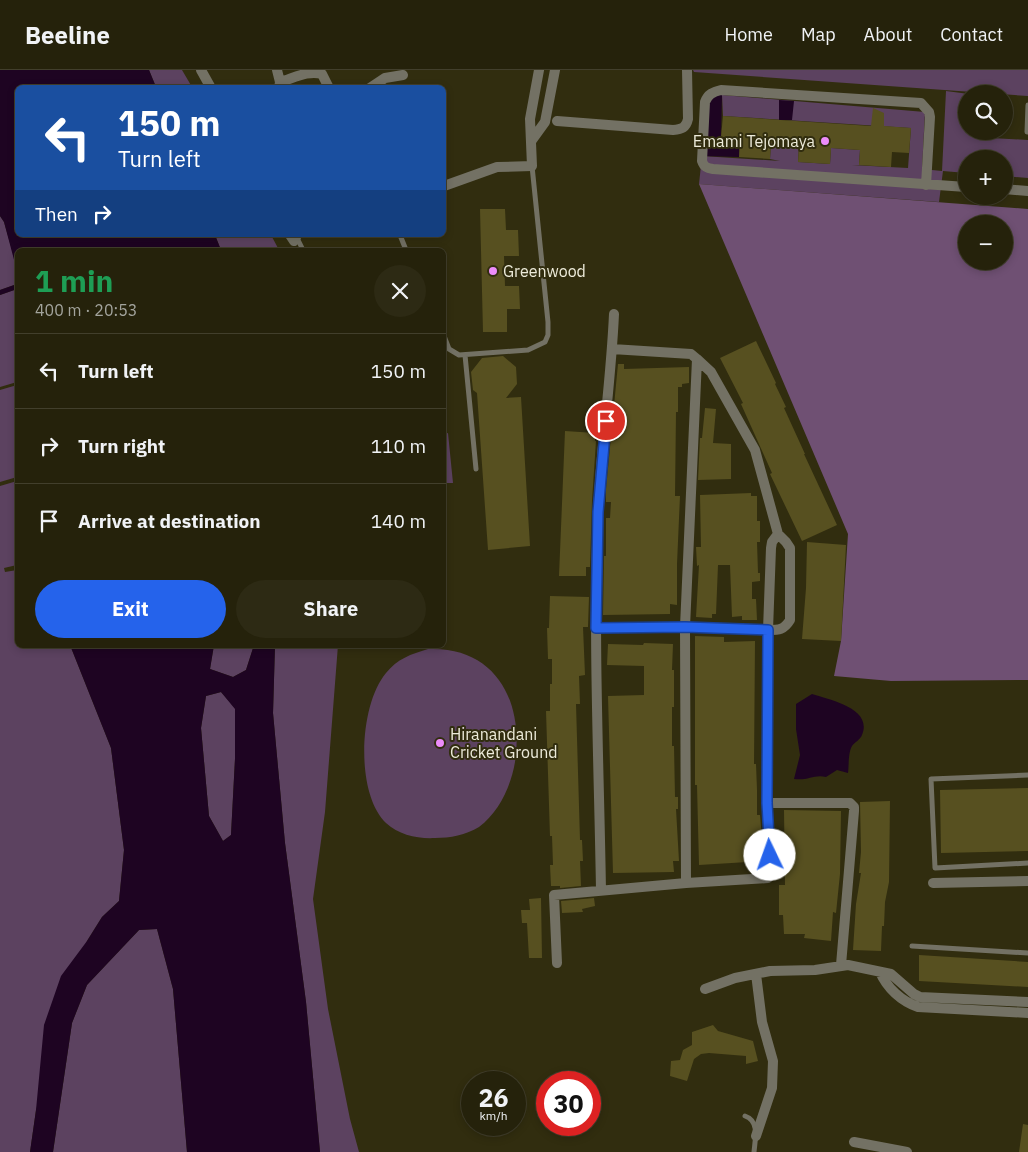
<!DOCTYPE html>
<meta charset="utf-8">
<style>
body{margin:0;font-family:"IBM Plex Sans",sans-serif;background:#2d2a14;color:#f1f3f6;height:100vh;display:flex;flex-direction:column;font-size:19px;white-space:nowrap}
*{box-sizing:border-box;margin:0}
p{font-size:16px;color:#a3a49d}
.icon{flex:none;width:28px;height:28px;fill:none;stroke:currentColor;stroke-width:2;stroke-linecap:round;stroke-linejoin:round}
.map{position:relative;flex:1;overflow:hidden}
.details{position:absolute;left:15px;top:178px;width:431px;height:400px;display:flex;flex-direction:column;background:#25220b;border-radius:8px;box-shadow:0 2px 8px #0003,0 0 0 1px #423f2c}
.details>*{flex:none}
.top-card{position:absolute;left:15px;top:15px;width:431px;height:152px;border-radius:8px;box-shadow:0 2px 8px #0003,0 0 0 1px #423f2c;background:#1a4fa0;color:#fff;overflow:hidden}
.tools{position:absolute;left:958px;top:15px;display:grid;gap:10px}
.tools a{display:grid;place-items:center;width:55px;height:55px;border-radius:50%;background:#25220b;box-shadow:0 2px 8px #0003,0 0 0 1px #423f2c;font-size:25px}
.speed{position:absolute;left:461px;top:1001px;display:flex;gap:10px;font-size:25px;font-weight:700;text-align:center}
.speed>*{display:grid;place-content:center;width:65px;height:65px;border-radius:50%;background:#25220b;box-shadow:0 2px 8px #0003,0 0 0 1px #423f2c;line-height:1}
.speed small{font-size:12px;font-weight:400}
.speed .limit{border:8px solid #d22;background:#fff;color:#111}
.pin{position:absolute;display:grid;place-items:center;width:42px;height:42px;color:#fff;margin:-21px;border:2px solid #fff;border-radius:50%;box-shadow:0 1px 5px #0007}
.me{position:absolute;width:55px;margin:-28px;rotate:357deg;stroke-linejoin:round;filter:drop-shadow(0 0 4px #0008)}
.turn{display:flex;align-items:center;gap:18px;height:105px;padding:0 20px;font-size:22px}
.turn .icon{width:65px;height:65px;stroke-width:2.5}
.turn b{display:block;font-size:35px;line-height:42px}
.then{display:flex;align-items:center;height:48px;padding:0 20px;background:#0003;gap:10px;font-size:19px}
.round{display:grid;place-items:center;flex:none;width:52px;height:52px;border-radius:26px;background:#2d2a14}
.head{display:flex;align-items:center;justify-content:space-between;height:85px;padding:0 20px}
h1{font-size:30px;font-weight:800;line-height:38px;color:#1e9e55}
.button{display:flex;gap:10px;margin-top:auto;padding:10px 20px}
.button a{flex:1;height:58px;border-radius:30px;background:#2563eb;color:#fff;font-size:20px;font-weight:800;line-height:58px;text-align:center}
.button a+a{background:#2d2a14;color:#f1f3f6}
ul{padding:0;list-style:none}
li{display:flex;align-items:center;gap:15px;height:75px;padding:0 20px;border-top:1px solid #423f2c}
li div{flex:1}
li b{display:block;font-size:19px}
li em{font-style:normal}
header{display:flex;align-items:center;gap:30px;box-sizing:border-box;height:70px;padding:0 25px;background:#25220b;border-bottom:1px solid #423f2c}
header strong{font-size:24px}
nav{display:flex;gap:28px;margin-inline-start:auto;font-size:18px}
.map>svg:first-child{display:block}
.green{fill:#5c4260}
.forest{fill:#6f5073;fill-rule:evenodd}
.water{fill:#1e0422;fill-rule:evenodd}
.building{fill:#575020}
.lines{fill:none;stroke-linecap:round;stroke-linejoin:round}
.lane{stroke:#737164;stroke-width:5}
.street{stroke:#737164;stroke-width:10}
.route-casing{stroke:#184099;stroke-width:12}
.route{stroke:#2563eb;stroke-width:9}
.poi-dot{fill:#ec8cfa;stroke:#312d0f;stroke-width:2}
.labels{text-anchor:middle;dominant-baseline:central;stroke-width:4;stroke-linejoin:round;paint-order:stroke}
.poi-label{font-size:16px;fill:#edebda;stroke:#312d0f;text-anchor:start}
</style>
<header>
<strong>Beeline</strong>
<nav><a>Home</a><a>Map</a><a>About</a><a>Contact</a></nav>
</header>
<div class="map">
<svg width="1028" height="1082" viewBox="0 0 1028 1082">
<rect width="100%" height="100%" fill="#312d0f"/>
<!-- green -->
<path class="green" d="M149,0H182L192,17H156Z
M693,0H1028V26L694,2Z
M946,21L969,24H966V61H972L973,67L1028,70V108L1004,106V89H966V103L943,101L939,132L699,114L702,86L780,91L770,89L771,73L799,75L798,92L830,94L831,78L860,80L859,95H852L908,98L911,58L723,46L722,25L925,42L922,99L942,101Z
M0,146L4,152L18,201L17,214L0,220Z
M215,165H271L279,180H221Z
M17,219V312L0,317V225Z
M17,315V407L0,412V320Z
M448,363L453,413H444V364Z
M17,411V495L4,498L5,502L17,500L18,575H31V576L35,575H70L111,678L124,780L119,831L102,847L87,871L36,1040L30,1082H0V416Z
M214,575H254L246,600L233,607L210,599Z
M275,575H338L325,742L313,829L328,939L350,1049L359,1082H320L306,932L285,773L273,643Z
M428,579C496,576 524,632 515,692C511,716 499,742 479,757C466,765 450,768 435,768C418,769 399,765 386,753C355,723 359,635 386,603C397,589 411,584 428,579Z
M221,622L235,638V689L231,765L223,771L209,746L201,658L206,626Z
M157,859L173,919L187,1082H53L72,953L87,915L139,860Z"/>
<!-- forest -->
<path class="forest" d="M699,114L1028,139V610L891,611L834,606L841,571L848,464ZM966,154H1004V191H966Z"/>
<!-- water -->
<path class="water" d="M0,0H149L156,17L18,18V165H215L221,180H18L17,201L4,152L0,146Z
M709,25H722L721,67L740,68L739,87L702,86Z
M779,30L794,31L792,50H779Z
M17,214V219L0,225V220Z
M70,575H214L210,599L233,607L246,600L254,575H275L273,643L285,773L306,932L320,1082H187L173,919L157,859L139,860L87,915L72,953L53,1082H30L36,1040L44,955L61,906L87,871L102,847L119,831L124,780L111,678ZM221,622L235,639V689L231,765L223,771L209,746L201,658L206,626Z
M812,624C830,630 873,638 862,665C860,670 855,672 852,676C848,683 849,696 848,703L837,700L826,707C814,704 808,711 794,709L800,685L796,659V634Z"/>
<!-- building -->
<path class="building" d="M873,38L884,43V56L911,58L909,83L892,82L891,97L859,95L860,80L831,78L830,94L798,92L799,75L771,73L770,89L739,87L740,68L721,67L723,46L871,56Z
M480,139H505L506,160H518L519,186H504L505,216H519L520,239H507V262H483Z
M756,271L776,313L775,314L786,337L784,338L805,384H804L837,455L802,471L770,404L772,403L741,334L743,333L720,288Z
M503,286L516,297L517,314L506,328L521,327L530,476L488,480L477,323L473,320L471,302L482,288Z
M618,294H624V299L689,297V313L682,314V317H678V342H676L675,426H680L677,494V535L670,534V544L603,545L604,486H606V448H610L611,432H606V419Z
M705,338L716,339L713,373L731,374V409L698,410L700,368H702Z
M565,361L595,363V371H596L592,431L590,497H586V506H559Z
M751,423V426H757V451H760V472H757L758,503H760V511L752,512V529H756L757,550H742V546L732,547L730,495H718L716,544H712V548L696,547L699,495L697,496L696,477H701L700,425Z
M807,472L846,475L841,571L802,569L806,518Z
M550,526L589,527L588,557H583L585,605L579,606L580,634H576L580,770H582L583,791H580L581,816L560,818V816H551L550,795H553L552,766H550L546,641H550V614H552V589H548L547,558H549Z
M695,566L724,567V572L755,571L754,694H756L757,720V745H760L764,791L699,795L697,715H695Z
M644,573L673,574L672,600H674V637H672V676H674L675,727H678V739H676L679,791H673L674,802L613,803L608,626L644,625V596L607,595L608,574L643,575Z
M1028,718V781L941,783L940,720Z
M890,731L889,812L885,832L884,856H882L881,881L853,880L856,834L861,803H859L861,782L860,732Z
M784,740L841,741L840,804L836,843L833,842L831,871L804,868L805,864H784L783,845H779V815H785Z
M541,828L542,888H529L527,853H522L521,840H530L529,829Z
M594,828L595,836L582,839L583,842L562,843L561,831Z
M919,885L1028,892V917L919,911Z
M713,955L718,961L753,971L758,991L746,994V986L709,983L701,984L694,989L687,1011L670,1006L671,991L680,990L683,980L692,975V962Z
M1023,1054L1028,1055V1082H1019Z"/>
<g class="lines">
<!-- lane -->
<path class="lane" d="M1028,35L1027,62H1028
M299,165L298,170L303,180
M400,165L406,180
M444,266L449,279L459,285L528,280L545,272L548,265V252L532,96
M465,285L476,399
M1028,705L931,709L935,798L1028,793
M912,876L1028,883
M745,1046C760,1051 755,1070 754,1082"/>
<!-- street -->
<path class="street" d="M201,0L211,18
M277,0L280,12L279,18
M280,12C294,8 308,0 322,4L329,18
M370,18L385,8L403,5
M557,51L673,60C682,59 686,58 688,49L687,0
M532,70L545,52L555,0
M926,115L930,47L929,42L921,33L721,20C713,22 708,24 705,32L702,91C704,97 707,98 713,99L966,117
M444,116L497,97L532,96L530,49L539,0
M1004,119L1028,121
M290,165L294,171
M612,279L691,284L697,289L685,557L768,560C779,560 784,560 790,550V478L786,472L778,464L772,472L771,478L768,560L767,733
M697,289L711,302L755,380L778,464
M596,558L685,557L686,813
M933,813L1028,811
M601,821C599,695 593,569 598,443C601,377 611,311 614,244
M557,893L554,825L686,813L768,808L770,806L771,802L767,733H850L854,737V741L841,895
M880,902C887,918 901,931 918,937L1028,943
M705,919L735,908L770,901L815,900L848,895L891,904L914,924L920,927L1028,932
M756,1066L772,1018L773,991L762,952L756,904
M854,1072L907,1082"/>
</g>
<g class="lines">
<!-- route casing -->
<g class="route-casing">
<path id="route" d="M606,351L598,442L596,558L685,557L768,560L767,733L770,785"/>
</g>
<!-- route -->
<use href="#route" class="route"/>
</g>
<!-- markers -->
<g class="poi-dot">
<circle cx="825" cy="71" r="5"/>
<circle cx="493" cy="201" r="5"/>
<circle cx="440" cy="673" r="5"/>
</g>
<g class="labels">
<!-- poi labels -->
<g class="poi-label">
<text x="815" y="71" text-anchor="end">Emami Tejomaya</text>
<text x="503" y="201">Greenwood</text>
<text x="450" y="664">Hiranandani<tspan x="450" dy="18">Cricket Ground</tspan></text>
</g>
</g>
</svg>
<div class="tools">
<a><svg class="icon" aria-label="search" viewBox="0 0 24 24"><circle cx="10" cy="10" r="6"/><path d="M15 15l6 6"/></svg></a>
<a>+</a>
<a>−</a>
</div>
<div class="speed"><div>26<small>km/h</small></div><div class="limit">30</div></div>
<div class="pin" style="left:606px;top:351px;background:#d93025"><svg class="icon" aria-label="arrive" viewBox="0 0 24 24"><path d="M6 21V4h12l-3 4 3 4H6"/></svg></div>
<svg class="me" style="left:770px;top:785px" viewBox="-20 -20 40 40"><circle r="19" fill="#fff"/><path d="M0-13L10 11 0 6-10 11z" fill="#2563eb"/></svg>
<div class="top-card">
<div class="turn"><svg class="icon" aria-label="left" viewBox="0 0 24 24"><path d="M17 20v-9H6M10 6l-5 5 5 5"/></svg><div><b>150 m</b>Turn left</div></div>
<div class="then">Then<svg class="icon" aria-label="right" viewBox="0 0 24 24"><path d="M7 20v-9h11M14 6l5 5-5 5"/></svg></div>
</div>
<section class="details">
<div class="head"><div><h1>1 min</h1><p>400 m · 20:53</p></div><a class="round"><svg class="icon" aria-label="close" viewBox="0 0 24 24"><path d="M6 6l12 12M18 6L6 18"/></svg></a></div>
<ul>
<li><svg class="icon" aria-label="left" viewBox="0 0 24 24"><path d="M17 20v-9H6M10 6l-5 5 5 5"/></svg><div><b>Turn left</b></div><em>150 m</em></li>
<li><svg class="icon" aria-label="right" viewBox="0 0 24 24"><path d="M7 20v-9h11M14 6l5 5-5 5"/></svg><div><b>Turn right</b></div><em>110 m</em></li>
<li><svg class="icon" aria-label="arrive" viewBox="0 0 24 24"><path d="M6 21V4h12l-3 4 3 4H6"/></svg><div><b>Arrive at destination</b></div><em>140 m</em></li>
</ul>
<div class="button"><a>Exit</a><a>Share</a></div>
</section>
</div>
